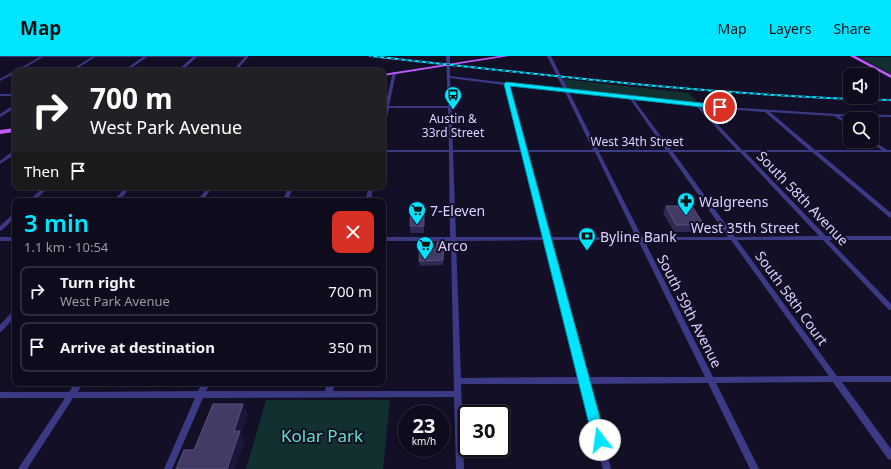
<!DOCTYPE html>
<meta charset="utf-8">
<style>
body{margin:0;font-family:"Noto Sans",sans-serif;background:#1c1929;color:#f1f3f6;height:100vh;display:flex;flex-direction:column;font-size:15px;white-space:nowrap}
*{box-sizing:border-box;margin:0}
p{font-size:13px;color:#9b9ba3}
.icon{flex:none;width:22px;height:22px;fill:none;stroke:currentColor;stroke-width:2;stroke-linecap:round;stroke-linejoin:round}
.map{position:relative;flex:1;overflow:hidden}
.panel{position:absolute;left:12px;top:142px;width:374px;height:188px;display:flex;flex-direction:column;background:#0e0b1c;border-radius:8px;box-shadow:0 2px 10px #0003,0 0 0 1px #2e2b3b}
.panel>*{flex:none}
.guide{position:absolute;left:12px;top:12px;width:374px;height:122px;border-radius:8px;box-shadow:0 2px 10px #0003,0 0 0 1px #2e2b3b;background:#202124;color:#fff;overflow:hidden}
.fabs{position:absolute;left:843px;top:12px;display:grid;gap:8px}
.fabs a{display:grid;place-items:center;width:36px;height:36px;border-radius:8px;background:#0e0b1c;box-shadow:0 2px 10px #0003,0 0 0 1px #2e2b3b;font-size:20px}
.speed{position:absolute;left:398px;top:349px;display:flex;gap:8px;font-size:20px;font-weight:700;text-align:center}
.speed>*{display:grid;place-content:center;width:52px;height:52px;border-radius:50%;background:#0e0b1c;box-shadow:0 2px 10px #0003,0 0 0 1px #2e2b3b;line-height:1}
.speed small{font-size:10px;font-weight:400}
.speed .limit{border:2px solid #111;border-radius:6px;background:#fff;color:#111}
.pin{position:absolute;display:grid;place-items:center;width:34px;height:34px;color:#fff;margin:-17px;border:2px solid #fff;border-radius:50%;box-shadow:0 1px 4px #0007}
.me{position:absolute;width:44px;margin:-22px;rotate:345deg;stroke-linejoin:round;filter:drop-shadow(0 0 3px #0008)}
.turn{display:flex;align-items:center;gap:14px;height:84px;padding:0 12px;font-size:18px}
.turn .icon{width:52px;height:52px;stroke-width:2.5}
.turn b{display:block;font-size:28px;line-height:34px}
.then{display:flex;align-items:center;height:38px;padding:0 12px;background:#0003;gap:8px;font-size:15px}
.round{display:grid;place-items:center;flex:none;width:42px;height:42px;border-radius:8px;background:#1c1929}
.headline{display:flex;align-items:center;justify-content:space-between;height:68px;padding:0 12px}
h1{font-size:24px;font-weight:600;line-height:30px;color:#00e5ff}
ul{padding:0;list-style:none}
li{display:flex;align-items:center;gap:12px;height:50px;margin:0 8px 6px;padding:0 4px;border:2px solid #2e2b3b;border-radius:8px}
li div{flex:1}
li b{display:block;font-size:15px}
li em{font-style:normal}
header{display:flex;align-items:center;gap:24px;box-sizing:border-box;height:56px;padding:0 20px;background:#00e5ff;color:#111}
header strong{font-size:19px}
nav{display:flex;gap:22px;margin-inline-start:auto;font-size:14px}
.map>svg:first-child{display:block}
.green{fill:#12302f}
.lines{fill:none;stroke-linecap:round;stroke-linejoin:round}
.minor{fill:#3d3a85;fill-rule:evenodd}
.major{fill:#c25bff;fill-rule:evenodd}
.rail-casing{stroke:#00e5ff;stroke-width:2}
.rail{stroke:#130f26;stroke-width:1;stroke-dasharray:3.5;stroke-linecap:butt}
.wall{fill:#312854}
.shaded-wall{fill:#1d163a}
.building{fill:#433a66;stroke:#5a527e}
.route{fill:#00e5ff;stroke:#0095a6}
.labels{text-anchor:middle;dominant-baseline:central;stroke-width:4;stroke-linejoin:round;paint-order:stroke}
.far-poi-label{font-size:12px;fill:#d9d4ff;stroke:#130f26}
.far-street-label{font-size:12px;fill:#d9d4ff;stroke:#130f26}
.street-label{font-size:14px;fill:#d9d4ff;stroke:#130f26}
.poi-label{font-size:14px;fill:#d9d4ff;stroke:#130f26;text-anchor:start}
.near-park-label{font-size:17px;fill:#5fe0c0;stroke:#130f26}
</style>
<header>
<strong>Map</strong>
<nav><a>Map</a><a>Layers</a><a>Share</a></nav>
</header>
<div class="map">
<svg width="891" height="413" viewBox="0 0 891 413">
<rect width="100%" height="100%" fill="#130f26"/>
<!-- green -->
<path class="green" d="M858,1H891V18Z
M562,23L689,37L700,49L567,34Z
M266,344H390L383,413H246Z"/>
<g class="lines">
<!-- minor -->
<path class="minor" d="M0,0H249L236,15H232L245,1H197L181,15H177L193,1H147L127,15H123L143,1H95L73,15H69L92,1H43L19,15H15L40,1H0Z
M446,0H450V20L564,34L547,0H551L568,34L725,51L836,58L891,59V61L839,60L850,67V70L834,60L770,56L815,94H882L870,86V85H872V84L887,94H891V96H818L891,157V162L889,161L812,96H745L826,180H891V184H829L891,248V254H889L823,184H737L837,320H891V326H842L891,393V404L888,403L833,326L716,327L759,413H750L708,327L588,328L611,413H603L581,328H461L464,413H456L454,341L203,342L172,413H164L195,342H73L27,413H18L65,342H0V336H69L75,327H83L78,336L198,335L202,327H210L206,335H325L327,327H335L333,335H454L451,185H383V181H450L449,96H383V94H449L448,52H389L385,71L383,72V61L385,52H383V50H385L393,16L396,17L389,50H448ZM450,22L504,29L521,94H453ZM508,29L565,36L593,94H525ZM569,36L630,43L666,94H598ZM634,44L696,50L737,94H671ZM701,51L765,56L809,94H742ZM453,96H522L543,181H456ZM526,96H595L636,181H549ZM599,96H668L728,181H642ZM673,96H740L819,180L735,181ZM544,184L579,321L461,322L456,185ZM550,184H638L705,321H587ZM644,184H731L829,320L713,321Z
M14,15H15V17L0,25V23Z
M0,38H15V40H0Z
M14,49H15V52L0,61V58Z
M13,95H15V98L0,108V105Z
M44,131H49L34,145H28Z
M126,131H131L119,145H113Z
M208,131H212L203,145H197Z
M289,131H293L288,145H282Z
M369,131H373L371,145H365Z
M15,157V162L2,174L0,175V170L13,158Z
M0,181H15V185H0Z
M13,255H15V261L2,275L0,276V269Z"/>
<!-- major -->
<path class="major" d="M499,0H509L383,20V18Z
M850,0H855L891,19V22Z
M15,72V76L0,78V74Z"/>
<!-- rail casing -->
<g class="rail-casing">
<path id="rail" d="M370,0C544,19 716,40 891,44"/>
</g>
<!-- rail -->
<use href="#rail" class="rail"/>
</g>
<!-- wall -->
<path class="wall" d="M666,150L704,169L701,176H674L663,157Z
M424,155V177H410V170Z
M444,191L443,209L420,210L419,205L436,193Z"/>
<!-- shaded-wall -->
<path class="shaded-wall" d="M243,348L248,358L241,377L245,384L235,413H227L234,375Z"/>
<!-- building -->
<path class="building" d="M666,150H692L704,169H676Z
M411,155H424V170H410Z
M437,186H444L443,204L419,205L420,193H436Z
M213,348H243L234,375H240L227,413H176L184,394H194Z"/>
<!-- route -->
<path class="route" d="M506,26L720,49L722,51L720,53L510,30L606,384L604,388L600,389L595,388L593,384L504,28Z"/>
<!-- icons -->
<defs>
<g id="bus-pin" transform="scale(0.9)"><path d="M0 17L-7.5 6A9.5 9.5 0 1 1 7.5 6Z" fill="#00e5ff" stroke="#130f26"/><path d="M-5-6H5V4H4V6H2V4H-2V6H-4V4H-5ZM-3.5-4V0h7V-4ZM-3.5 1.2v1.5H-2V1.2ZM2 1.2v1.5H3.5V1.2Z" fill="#111"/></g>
<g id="pharmacy-pin" transform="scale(0.9)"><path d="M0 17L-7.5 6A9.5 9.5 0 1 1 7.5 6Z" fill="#00e5ff" stroke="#130f26"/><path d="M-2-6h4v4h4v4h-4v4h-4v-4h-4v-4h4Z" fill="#111"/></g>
<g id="supermarket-pin" transform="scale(0.9)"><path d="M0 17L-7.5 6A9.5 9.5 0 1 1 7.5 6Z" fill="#00e5ff" stroke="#130f26"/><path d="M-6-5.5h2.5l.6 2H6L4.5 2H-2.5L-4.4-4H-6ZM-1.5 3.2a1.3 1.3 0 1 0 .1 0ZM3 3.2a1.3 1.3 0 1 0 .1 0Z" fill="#111"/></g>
<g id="bank-pin" transform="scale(0.9)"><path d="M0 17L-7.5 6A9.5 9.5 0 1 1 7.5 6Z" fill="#00e5ff" stroke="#130f26"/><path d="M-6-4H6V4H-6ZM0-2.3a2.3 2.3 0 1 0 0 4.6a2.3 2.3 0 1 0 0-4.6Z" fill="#111"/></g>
</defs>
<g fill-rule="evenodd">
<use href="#bus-pin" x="453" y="39"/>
<use href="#pharmacy-pin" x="686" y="145"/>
<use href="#supermarket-pin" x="417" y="154"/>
<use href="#bank-pin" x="587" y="180"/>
<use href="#supermarket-pin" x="425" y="189"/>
</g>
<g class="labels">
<!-- far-poi labels -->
<g class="far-poi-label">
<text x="453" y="62">Austin &amp;<tspan x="453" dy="14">33rd Street</tspan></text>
</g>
<!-- far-street labels -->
<g class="far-street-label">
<text x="637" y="85">West 34th Street</text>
</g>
<!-- street labels -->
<g class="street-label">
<text transform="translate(803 142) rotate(46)">South 58th Avenue</text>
<text x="745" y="171">West 35th Street</text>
<text transform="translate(792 242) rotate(54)">South 58th Court</text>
<text transform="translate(690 255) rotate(63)">South 59th Avenue</text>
</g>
<!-- poi labels -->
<g class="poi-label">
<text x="699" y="145">Walgreens</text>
<text x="430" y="154">7-Eleven</text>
<text x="600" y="180">Byline Bank</text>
<text x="438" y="189">Arco</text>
</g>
<!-- near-park labels -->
<g class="near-park-label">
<text x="322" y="379">Kolar Park</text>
</g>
</g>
</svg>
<div class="fabs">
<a><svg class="icon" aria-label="sound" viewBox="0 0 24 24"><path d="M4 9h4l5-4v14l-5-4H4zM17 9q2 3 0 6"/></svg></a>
<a><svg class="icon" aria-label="search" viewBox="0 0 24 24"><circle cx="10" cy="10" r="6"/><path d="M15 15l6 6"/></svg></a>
</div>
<div class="speed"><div>23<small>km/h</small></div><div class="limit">30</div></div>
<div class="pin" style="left:720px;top:51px;background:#d93025"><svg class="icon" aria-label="arrive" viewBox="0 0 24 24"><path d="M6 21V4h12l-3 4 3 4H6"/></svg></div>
<svg class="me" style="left:600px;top:384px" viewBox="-20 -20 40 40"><circle r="19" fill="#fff"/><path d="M0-13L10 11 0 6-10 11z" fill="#00e5ff"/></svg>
<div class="guide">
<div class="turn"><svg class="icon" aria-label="right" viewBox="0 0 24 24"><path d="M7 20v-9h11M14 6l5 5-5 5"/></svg><div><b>700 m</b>West Park Avenue</div></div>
<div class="then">Then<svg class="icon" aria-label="arrive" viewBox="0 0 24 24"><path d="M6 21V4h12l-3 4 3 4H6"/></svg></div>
</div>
<section class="panel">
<div class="headline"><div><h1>3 min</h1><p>1.1 km · 10:54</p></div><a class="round" style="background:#d93025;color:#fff"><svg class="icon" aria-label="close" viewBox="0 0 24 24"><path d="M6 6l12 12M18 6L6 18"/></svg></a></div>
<ul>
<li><svg class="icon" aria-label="right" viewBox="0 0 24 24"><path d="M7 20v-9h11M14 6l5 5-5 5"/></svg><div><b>Turn right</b><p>West Park Avenue</p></div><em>700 m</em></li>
<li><svg class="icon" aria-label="arrive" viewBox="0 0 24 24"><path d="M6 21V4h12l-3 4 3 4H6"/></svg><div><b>Arrive at destination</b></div><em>350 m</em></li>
</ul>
</section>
</div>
